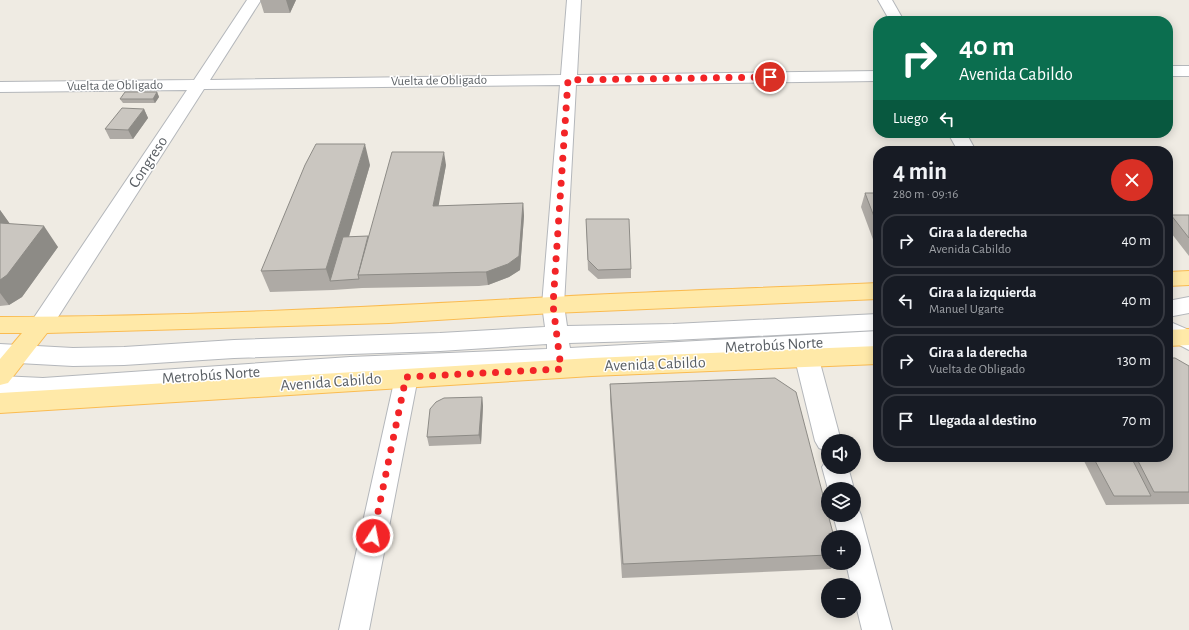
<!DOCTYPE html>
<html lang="es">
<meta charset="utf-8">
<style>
body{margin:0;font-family:"Alegreya Sans",sans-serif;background:#242831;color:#f1f3f6;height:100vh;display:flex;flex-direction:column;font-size:15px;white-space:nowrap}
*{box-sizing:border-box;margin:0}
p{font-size:13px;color:#9ea1a6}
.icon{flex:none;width:22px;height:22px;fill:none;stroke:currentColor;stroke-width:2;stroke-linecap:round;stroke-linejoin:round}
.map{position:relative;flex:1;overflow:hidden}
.side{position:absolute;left:873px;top:146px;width:300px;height:316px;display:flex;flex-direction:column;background:#171b24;border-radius:16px;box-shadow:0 2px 10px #0003}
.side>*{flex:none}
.top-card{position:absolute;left:873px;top:16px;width:300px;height:122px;border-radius:16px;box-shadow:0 2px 10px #0003;background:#0b6e4f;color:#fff;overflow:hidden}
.fabs{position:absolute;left:821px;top:434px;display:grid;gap:8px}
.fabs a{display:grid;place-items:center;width:40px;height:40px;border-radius:50%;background:#171b24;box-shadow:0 2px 10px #0003;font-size:20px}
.pin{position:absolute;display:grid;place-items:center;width:34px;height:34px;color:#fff;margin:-17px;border:2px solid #fff;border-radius:50%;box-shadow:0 1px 4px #0007}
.me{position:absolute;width:44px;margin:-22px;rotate:11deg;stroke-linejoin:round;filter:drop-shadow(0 0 3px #0008)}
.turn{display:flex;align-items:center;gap:14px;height:84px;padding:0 20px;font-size:18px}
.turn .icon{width:52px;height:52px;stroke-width:2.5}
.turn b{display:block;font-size:28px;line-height:34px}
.then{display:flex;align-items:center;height:38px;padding:0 20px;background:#0003;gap:8px;font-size:15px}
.round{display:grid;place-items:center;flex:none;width:42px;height:42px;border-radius:21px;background:#242831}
.overview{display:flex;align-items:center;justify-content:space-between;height:68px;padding:0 20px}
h1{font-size:24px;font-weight:700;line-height:30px}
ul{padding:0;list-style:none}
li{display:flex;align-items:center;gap:12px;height:54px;margin:0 8px 6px;padding:0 12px;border:2px solid #363941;border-radius:16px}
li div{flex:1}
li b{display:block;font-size:15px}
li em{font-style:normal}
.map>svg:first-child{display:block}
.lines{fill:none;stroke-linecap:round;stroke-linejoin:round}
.minor-casing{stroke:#b4b7bb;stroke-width:2}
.major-casing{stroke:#fabb51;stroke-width:2}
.minor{fill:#fff;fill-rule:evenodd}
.major{fill:#ffe9a8;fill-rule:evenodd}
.wall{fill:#aeaaa5}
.shaded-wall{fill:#8d8b86}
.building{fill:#cac6c0;stroke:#8d8b86}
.route{stroke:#f32427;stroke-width:7;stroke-dasharray:0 12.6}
.labels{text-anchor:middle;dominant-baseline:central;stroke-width:3;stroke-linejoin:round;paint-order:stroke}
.far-street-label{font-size:13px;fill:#5b6065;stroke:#fff}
.street-label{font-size:16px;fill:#5b6065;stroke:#fff}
</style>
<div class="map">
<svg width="1189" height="630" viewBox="0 0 1189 630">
<rect width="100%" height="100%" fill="#efebe3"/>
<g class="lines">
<!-- minor casing -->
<g class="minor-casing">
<path id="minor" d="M247,0H261L210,80L561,75L567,0H581L577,75L878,71V81L576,85L564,305L567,326L673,324L878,314V330L673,340L569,343L570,348L878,331V349L813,352L819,359L841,441H828V452L819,448L815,441L795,359L799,353L415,372L418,377L369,630H339L396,373L43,396L0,394V376L43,378L350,357L547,349V344L440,351L234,358L124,365L73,366L0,362V344L73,348L124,347L234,340L440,333L545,327L542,305L560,85L204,89L49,331L41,333L33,331L30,325L33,319L187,90L0,92V82L194,80Z
M878,0H892L904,21H890Z
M1168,66H1189V76H1168Z
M948,133H966L976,151H958Z
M1189,297V313L1168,317V301Z
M1168,321L1189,330V350L1168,339Z
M828,458V467H848L854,489H828L822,467Z
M854,505L857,506L861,515L892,630H862L854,597V585H851L846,563H854V537H839L833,515H854Z"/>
</g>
<!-- major casing -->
<g class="major-casing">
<path id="major" d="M1189,271V285L1168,286V272Z
M878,283V299L553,313L389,323L47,333L8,383L0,385V359L22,333H0V317C184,317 368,307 552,297C660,291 769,288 878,283Z
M1189,329V345L1168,346V330Z
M878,346V364L592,376L0,413V393L592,358Z"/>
</g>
<!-- minor -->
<use href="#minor" class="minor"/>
<!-- major -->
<use href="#major" class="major"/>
</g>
<!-- wall -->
<path class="wall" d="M260,0H296L290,13H264Z
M157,92L159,97L155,103H123L120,99Z
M144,109L148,118L133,139H110L105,129Z
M370,165L349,237L368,236L446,165L438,206L523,203L524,216L520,270L509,277L488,285L479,286L362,288L333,290L270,292L261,271Z
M865,193H878V253L861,207Z
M0,210L10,224L58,247L22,297L9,305L0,306Z
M1171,215H1189V256L1168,229V220Z
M586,219L631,269V278L598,279L588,270Z
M1189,366V504L1106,505L1082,457H1168Z
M610,384L828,537V563H834L831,569L622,578L610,400Z
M482,397L483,406L481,444L429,446L427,437Z"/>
<!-- shaded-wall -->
<path class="shaded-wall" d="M286,0H296L290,13Z
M157,92L159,97L155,103L153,99Z
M144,109L148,118L133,139L128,130Z
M365,144L370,165L336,280L330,281L326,269Z
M444,152L446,165L436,220L433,206Z
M523,203L524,216L520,270L509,277L488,285L486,272Z
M0,210L15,231L0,237Z
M44,226L58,247L22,297L9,305L0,293V280Z
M482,397L483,406L481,444L479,435Z"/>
<!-- building -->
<path class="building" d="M125,92H157L153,99H120Z
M122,108L144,109L128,130L105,129Z
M316,144H365L326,269L261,271L305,165Z
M392,152H444L433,206L523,203L519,256L508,264L486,272H477L358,275Z
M865,193H878V227Z
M1171,215H1189V238Z
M586,219H629L631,269L598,270L588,260Z
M0,223L44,226L7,275L0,280Z
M368,236L358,275L359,279L330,281L343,237Z
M1168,358H1175L1189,366V492H1154L1136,457H1168Z
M775,378L796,392L834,537H828V555L623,564L610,384Z
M482,397L479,435L427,437L430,409L436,402L444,398Z
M1093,457H1131L1151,496H1114Z"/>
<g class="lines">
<!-- route -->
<path class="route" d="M373,536L406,377L561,369L553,305L568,80L770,77"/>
</g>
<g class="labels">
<!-- far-street labels -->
<g class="far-street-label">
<text transform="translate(439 81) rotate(-1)">Vuelta de Obligado</text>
<text transform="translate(115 86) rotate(-1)">Vuelta de Obligado</text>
</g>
<!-- street labels -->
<g class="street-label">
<text transform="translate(148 162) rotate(-57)">Congreso</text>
<text transform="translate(774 345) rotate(-3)">Metrobús Norte</text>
<text transform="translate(655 364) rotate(-2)">Avenida Cabildo</text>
<text transform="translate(211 375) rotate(-4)">Metrobús Norte</text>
<text transform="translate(331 382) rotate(-4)">Avenida Cabildo</text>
</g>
</g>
</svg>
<div class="fabs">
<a><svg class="icon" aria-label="sound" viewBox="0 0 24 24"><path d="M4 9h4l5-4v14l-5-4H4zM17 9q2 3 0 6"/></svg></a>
<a><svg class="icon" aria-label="layers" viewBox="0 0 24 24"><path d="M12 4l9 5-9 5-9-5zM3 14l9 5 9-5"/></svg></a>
<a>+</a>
<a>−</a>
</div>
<div class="pin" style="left:770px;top:77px;background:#d93025"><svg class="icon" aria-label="arrive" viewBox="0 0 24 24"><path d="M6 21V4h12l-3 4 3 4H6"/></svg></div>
<svg class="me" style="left:373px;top:536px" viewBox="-20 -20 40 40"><circle r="17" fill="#f32427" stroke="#fff" stroke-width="3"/><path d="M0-11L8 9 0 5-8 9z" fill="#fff"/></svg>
<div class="top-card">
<div class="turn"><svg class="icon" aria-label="right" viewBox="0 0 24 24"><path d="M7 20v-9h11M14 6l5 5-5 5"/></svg><div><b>40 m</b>Avenida Cabildo</div></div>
<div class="then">Luego<svg class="icon" aria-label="left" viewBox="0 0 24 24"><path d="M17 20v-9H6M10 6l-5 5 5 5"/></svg></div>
</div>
<section class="side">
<div class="overview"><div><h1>4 min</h1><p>280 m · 09:16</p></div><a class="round" style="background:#d93025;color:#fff"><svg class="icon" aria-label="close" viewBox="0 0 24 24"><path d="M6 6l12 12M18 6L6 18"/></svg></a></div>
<ul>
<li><svg class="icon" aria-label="right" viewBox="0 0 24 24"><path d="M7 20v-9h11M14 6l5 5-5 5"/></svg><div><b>Gira a la derecha</b><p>Avenida Cabildo</p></div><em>40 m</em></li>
<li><svg class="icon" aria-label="left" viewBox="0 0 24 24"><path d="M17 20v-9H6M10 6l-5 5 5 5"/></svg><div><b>Gira a la izquierda</b><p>Manuel Ugarte</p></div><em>40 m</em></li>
<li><svg class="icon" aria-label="right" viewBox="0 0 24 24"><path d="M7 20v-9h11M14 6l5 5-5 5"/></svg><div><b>Gira a la derecha</b><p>Vuelta de Obligado</p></div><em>130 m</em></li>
<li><svg class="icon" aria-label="arrive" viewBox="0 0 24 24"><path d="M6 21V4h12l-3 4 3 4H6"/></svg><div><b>Llegada al destino</b></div><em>70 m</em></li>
</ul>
</section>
</div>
